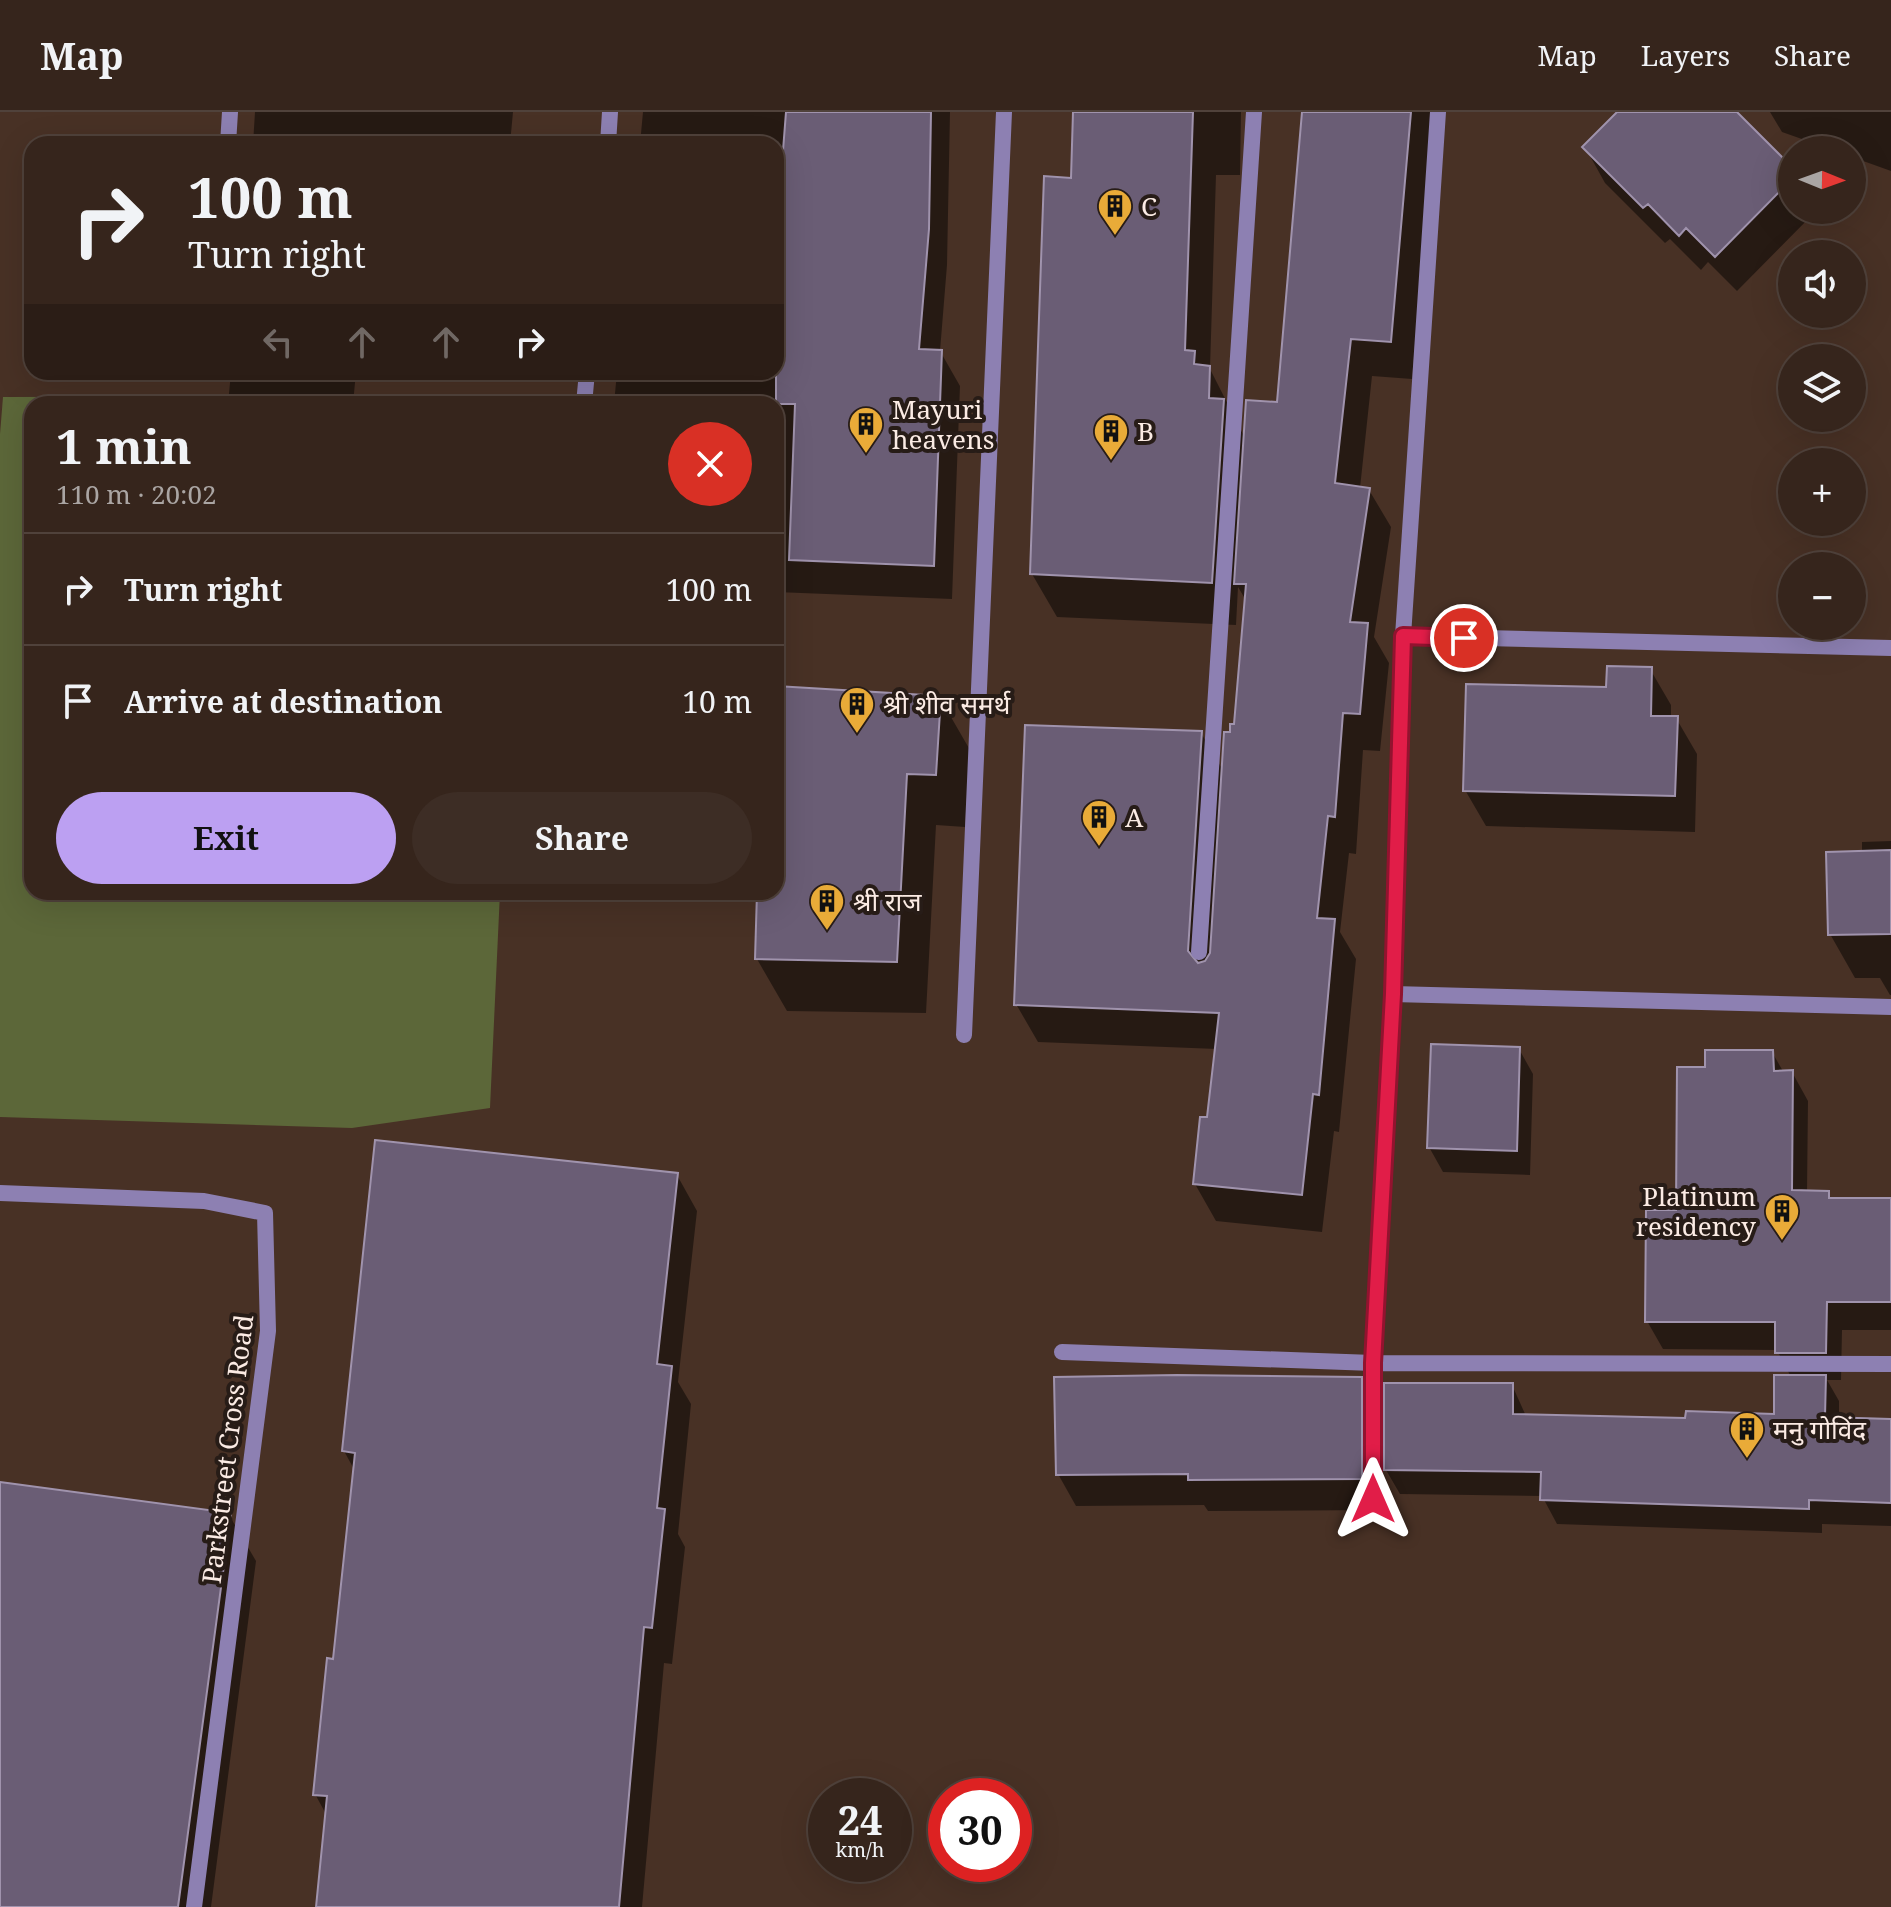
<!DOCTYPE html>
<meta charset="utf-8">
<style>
body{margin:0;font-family:"Noto Serif","Noto Sans Devanagari",serif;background:#3d2d25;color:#f1f3f6;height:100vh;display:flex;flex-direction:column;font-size:30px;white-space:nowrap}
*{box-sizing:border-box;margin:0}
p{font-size:26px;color:#aaa5a3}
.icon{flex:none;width:44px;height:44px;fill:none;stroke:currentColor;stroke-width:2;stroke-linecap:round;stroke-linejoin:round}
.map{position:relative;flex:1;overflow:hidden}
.sheet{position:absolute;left:24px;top:284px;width:760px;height:504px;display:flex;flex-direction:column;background:#36251c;border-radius:24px;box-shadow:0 8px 32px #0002,0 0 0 2px #50423b}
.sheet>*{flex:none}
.top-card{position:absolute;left:24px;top:24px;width:760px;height:244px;border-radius:24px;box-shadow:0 8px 32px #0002,0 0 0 2px #50423b;background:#36251c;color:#f1f3f6;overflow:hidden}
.needle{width:52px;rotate:91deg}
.controls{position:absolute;left:1778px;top:24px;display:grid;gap:16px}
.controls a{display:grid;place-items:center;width:88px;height:88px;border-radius:50%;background:#36251c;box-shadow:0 8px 32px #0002,0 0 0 2px #50423b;font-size:40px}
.speed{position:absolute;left:808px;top:1666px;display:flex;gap:16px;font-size:40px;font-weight:700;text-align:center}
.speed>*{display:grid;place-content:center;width:104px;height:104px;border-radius:50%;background:#36251c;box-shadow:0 8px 32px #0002,0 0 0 2px #50423b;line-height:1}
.speed small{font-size:20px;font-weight:400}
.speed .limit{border:12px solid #d22;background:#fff;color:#111}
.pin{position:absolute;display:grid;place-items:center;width:68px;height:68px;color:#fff;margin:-34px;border:4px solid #fff;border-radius:50%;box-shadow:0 2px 8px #0007}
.me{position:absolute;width:88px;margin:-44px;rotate:0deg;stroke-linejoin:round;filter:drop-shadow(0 0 6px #0008)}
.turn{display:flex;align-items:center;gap:28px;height:168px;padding:0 32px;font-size:36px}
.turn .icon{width:104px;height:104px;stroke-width:2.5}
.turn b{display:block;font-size:56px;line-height:68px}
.lanes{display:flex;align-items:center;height:76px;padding:0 32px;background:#0003;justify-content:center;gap:40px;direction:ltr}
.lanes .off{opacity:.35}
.round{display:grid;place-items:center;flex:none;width:84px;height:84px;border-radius:42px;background:#3d2d25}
.overview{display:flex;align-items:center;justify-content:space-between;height:136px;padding:0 32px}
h1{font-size:48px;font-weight:700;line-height:60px}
.button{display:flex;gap:16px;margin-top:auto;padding:16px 32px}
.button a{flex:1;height:92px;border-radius:48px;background:#bca0f2;color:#111;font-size:32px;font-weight:700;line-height:92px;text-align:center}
.button a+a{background:#3d2d25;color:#f1f3f6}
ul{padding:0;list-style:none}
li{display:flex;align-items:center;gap:24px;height:112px;padding:0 32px;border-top:2px solid #50423b}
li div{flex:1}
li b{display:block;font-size:30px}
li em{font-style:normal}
header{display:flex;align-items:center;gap:48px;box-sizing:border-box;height:112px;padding:0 40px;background:#36251c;border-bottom:2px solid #50423b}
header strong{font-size:38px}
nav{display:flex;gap:44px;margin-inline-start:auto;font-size:28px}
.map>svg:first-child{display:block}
.green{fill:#5c6739}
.shadow{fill:#0007}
.building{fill:#6a5d75;stroke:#a093ad;stroke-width:2}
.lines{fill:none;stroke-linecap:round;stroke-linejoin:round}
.minor{stroke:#8d80b2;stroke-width:16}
.route-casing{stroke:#92132f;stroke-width:20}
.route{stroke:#e11d48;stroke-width:14}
.labels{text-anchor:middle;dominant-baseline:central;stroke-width:8;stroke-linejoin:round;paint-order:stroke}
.poi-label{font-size:26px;fill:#fbebe4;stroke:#271c17;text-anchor:start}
.street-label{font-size:26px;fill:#fbebe4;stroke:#271c17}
</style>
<header>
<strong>Map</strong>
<nav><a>Map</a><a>Layers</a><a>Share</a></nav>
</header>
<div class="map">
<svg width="1891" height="1795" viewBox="0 0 1891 1795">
<rect width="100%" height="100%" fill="#483125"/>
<!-- green -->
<path class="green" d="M521,284V292H32V780H500L490,996L352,1016L0,1005V322L3,285Z"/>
<!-- shadow -->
<path class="shadow" d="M255,0H513L510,32H253Z
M643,0H950L947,153L940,239L960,274L952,487L776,480V292H614L617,260H776V155L781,87L776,86V32H640Z
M1075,0H1241L1240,63H1216L1210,257L1246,328L1279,292L1304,0H1435L1412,267L1372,264L1360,376L1369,378L1391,415L1374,525L1389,551L1380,639L1363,638L1356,742L1349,741L1340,820L1356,847L1339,1020L1334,1019L1322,1120L1216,1109L1195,1072L1208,1008L1217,937L1038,930L1016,892L1201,621L1224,660L1236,614L1247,490L1238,475L1236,513L1057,505L1032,462L1073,68Z
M1619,0H1734L1792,58V98H1817L1737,179L1708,150L1701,158L1670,127L1665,131L1605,71L1585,35Z
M1770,0H1891V59L1852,45V38H1833L1782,20Z
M32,61V163L25,150Z
M231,260H356L353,292H228Z
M1650,557L1671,593V606H1676L1697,642L1695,720L1486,714L1465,678L1608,577Z
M776,576L940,586L970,638L965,715L936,713L926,901L787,899L757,847L759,780H776Z
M1891,729V883H1890L1880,866H1855L1830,822L1862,741V730Z
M1519,937L1533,962L1530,1063L1443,1060L1429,1035Z
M1772,940L1784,961L1792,960L1808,989L1807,1080L1828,1081L1832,1088H1891V1218H1842L1841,1268H1827L1839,1289V1307L1891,1309V1414L1822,1412V1421L1557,1412L1542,1384L1400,1382L1386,1358L1512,1273L1526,1304L1687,1308L1775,1304L1791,1265L1777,1238L1663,1237L1647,1209L1678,1100L1707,957Z
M677,1063L697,1099L678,1270L691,1292L678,1422L685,1435L672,1552L664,1551L642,1795H318L327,1704L315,1682L335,1549L355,1359L344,1339Z
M1361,1267L1379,1298V1398L1208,1399L1204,1393L1076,1394L1058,1362Z
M0,1372L229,1403L256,1449L211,1795H0Z"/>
<!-- building -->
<path class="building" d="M786,0H931L929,117L919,237L942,238L934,454L789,448L795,292H776V129Z
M1073,0H1193L1185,238L1195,239L1194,252L1210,254L1209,286L1224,287L1212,471L1030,462L1044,64L1071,66Z
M1302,0H1411L1391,230L1351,227L1335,371L1370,376L1350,510L1368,511L1360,602L1343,601L1335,705L1328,704L1317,806L1335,807L1319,983L1313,982L1302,1083L1193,1072L1200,1005H1207L1219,901L1014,893L1025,613L1202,619L1188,839L1198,851L1205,849L1210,841L1224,620H1230V612H1234L1246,472H1234L1246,288L1277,290Z
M1617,0H1737L1792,55V67L1715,145L1686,116L1679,124L1648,92L1643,96L1582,35Z
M1607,554L1652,555L1651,604H1678L1675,684L1463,679L1466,572L1606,575Z
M776,574L941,584L936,663L907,662L897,850L755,847L757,780H776Z
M1891,738V822L1828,823L1826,740Z
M1431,932L1520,935L1517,1039L1427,1036Z
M1705,938H1773L1774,959L1793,958L1792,1078L1829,1079V1086H1891V1190H1827L1826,1241H1775V1210H1645L1646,1098H1676L1677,955H1705Z
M375,1028L678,1061L657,1252L672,1254L657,1396L665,1397L652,1516L644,1515L619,1795H316L327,1684L313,1683L327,1546L333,1547L355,1341L342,1339Z
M1177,1263L1362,1265V1367L1188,1368V1362L1056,1363L1054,1265Z
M1774,1263H1826L1825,1305L1891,1307V1391L1809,1388V1397L1540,1388L1541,1360L1384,1358V1271H1513V1302L1685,1306L1686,1299L1774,1302Z
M0,1370L231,1401L178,1795H0Z"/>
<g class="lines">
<!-- minor -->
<path class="minor" d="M228,32L230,0
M608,32L610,0
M584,292L587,260
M1403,524L1891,536
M1199,840L1254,0
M1393,882L1891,895
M964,923L1004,0
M0,1081L204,1089L265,1101L268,1219L194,1795
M1062,1240L1373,1251L1891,1252
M1373,1387V1251L1393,882L1403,524L1438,0"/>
</g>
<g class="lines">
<!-- route casing -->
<g class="route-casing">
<path id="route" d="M1373,1387V1251L1393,882L1403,524L1464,526"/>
</g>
<!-- route -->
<use href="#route" class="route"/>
</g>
<!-- icons -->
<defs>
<g id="building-pin" transform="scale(1.8)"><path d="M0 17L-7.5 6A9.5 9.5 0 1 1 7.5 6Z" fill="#e9ab38" stroke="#271c17"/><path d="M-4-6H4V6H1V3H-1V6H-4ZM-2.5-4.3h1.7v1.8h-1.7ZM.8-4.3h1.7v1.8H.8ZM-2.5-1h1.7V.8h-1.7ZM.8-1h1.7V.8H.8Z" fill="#111"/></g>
</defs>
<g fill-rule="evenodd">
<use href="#building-pin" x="1115" y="94"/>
<use href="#building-pin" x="866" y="312"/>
<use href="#building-pin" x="1111" y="319"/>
<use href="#building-pin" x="857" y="592"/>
<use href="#building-pin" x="1099" y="705"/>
<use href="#building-pin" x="827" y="789"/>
<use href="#building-pin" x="1782" y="1099"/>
<use href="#building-pin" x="1747" y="1317"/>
</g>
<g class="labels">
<!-- poi labels -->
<g class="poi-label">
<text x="1141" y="94">C</text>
<text x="892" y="297">Mayuri<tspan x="892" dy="30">heavens</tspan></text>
<text x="1137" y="319">B</text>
<text x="883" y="592">श्री शीव समर्थ</text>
<text x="1125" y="705">A</text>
<text x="853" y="789">श्री राज</text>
<text x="1756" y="1084" text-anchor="end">Platinum<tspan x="1756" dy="30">residency</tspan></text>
<text x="1773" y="1317">मनु गोविंद</text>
</g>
<!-- street labels -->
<g class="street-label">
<text transform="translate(227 1337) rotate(-83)">Parkstreet Cross Road</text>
</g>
</g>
</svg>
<div class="controls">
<a><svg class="needle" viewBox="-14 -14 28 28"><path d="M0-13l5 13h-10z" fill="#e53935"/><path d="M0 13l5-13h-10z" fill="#aaa5a3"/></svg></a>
<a><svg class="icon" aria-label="sound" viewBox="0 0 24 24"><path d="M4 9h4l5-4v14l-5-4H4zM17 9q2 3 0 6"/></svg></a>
<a><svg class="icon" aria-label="layers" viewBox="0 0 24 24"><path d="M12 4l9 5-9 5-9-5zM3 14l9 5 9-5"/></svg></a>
<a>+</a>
<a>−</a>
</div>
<div class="speed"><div>24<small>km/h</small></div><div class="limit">30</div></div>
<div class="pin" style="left:1464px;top:526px;background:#d93025"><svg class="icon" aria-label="arrive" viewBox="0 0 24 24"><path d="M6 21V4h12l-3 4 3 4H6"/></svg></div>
<svg class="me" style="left:1373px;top:1387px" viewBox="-20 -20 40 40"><path d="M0-17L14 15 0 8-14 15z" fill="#e11d48" stroke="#fff" stroke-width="4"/></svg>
<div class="top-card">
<div class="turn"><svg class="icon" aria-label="right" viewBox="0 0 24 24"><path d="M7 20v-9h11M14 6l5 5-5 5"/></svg><div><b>100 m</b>Turn right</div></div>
<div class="lanes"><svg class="icon off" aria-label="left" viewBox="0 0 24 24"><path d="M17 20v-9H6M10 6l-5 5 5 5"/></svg><svg class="icon off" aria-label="ahead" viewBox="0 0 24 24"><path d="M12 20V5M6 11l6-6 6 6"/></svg><svg class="icon off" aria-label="ahead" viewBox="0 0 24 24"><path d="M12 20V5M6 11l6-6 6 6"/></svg><svg class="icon" aria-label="right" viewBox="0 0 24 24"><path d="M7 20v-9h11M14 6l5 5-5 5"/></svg></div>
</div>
<section class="sheet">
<div class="overview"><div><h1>1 min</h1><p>110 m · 20:02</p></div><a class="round" style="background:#d93025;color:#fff"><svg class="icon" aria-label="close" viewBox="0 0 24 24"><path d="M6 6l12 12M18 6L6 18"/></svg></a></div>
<ul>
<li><svg class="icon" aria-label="right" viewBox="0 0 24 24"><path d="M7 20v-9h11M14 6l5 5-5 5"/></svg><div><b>Turn right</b></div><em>100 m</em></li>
<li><svg class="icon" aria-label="arrive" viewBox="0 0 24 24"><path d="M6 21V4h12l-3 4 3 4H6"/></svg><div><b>Arrive at destination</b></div><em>10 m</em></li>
</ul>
<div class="button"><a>Exit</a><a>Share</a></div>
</section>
</div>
